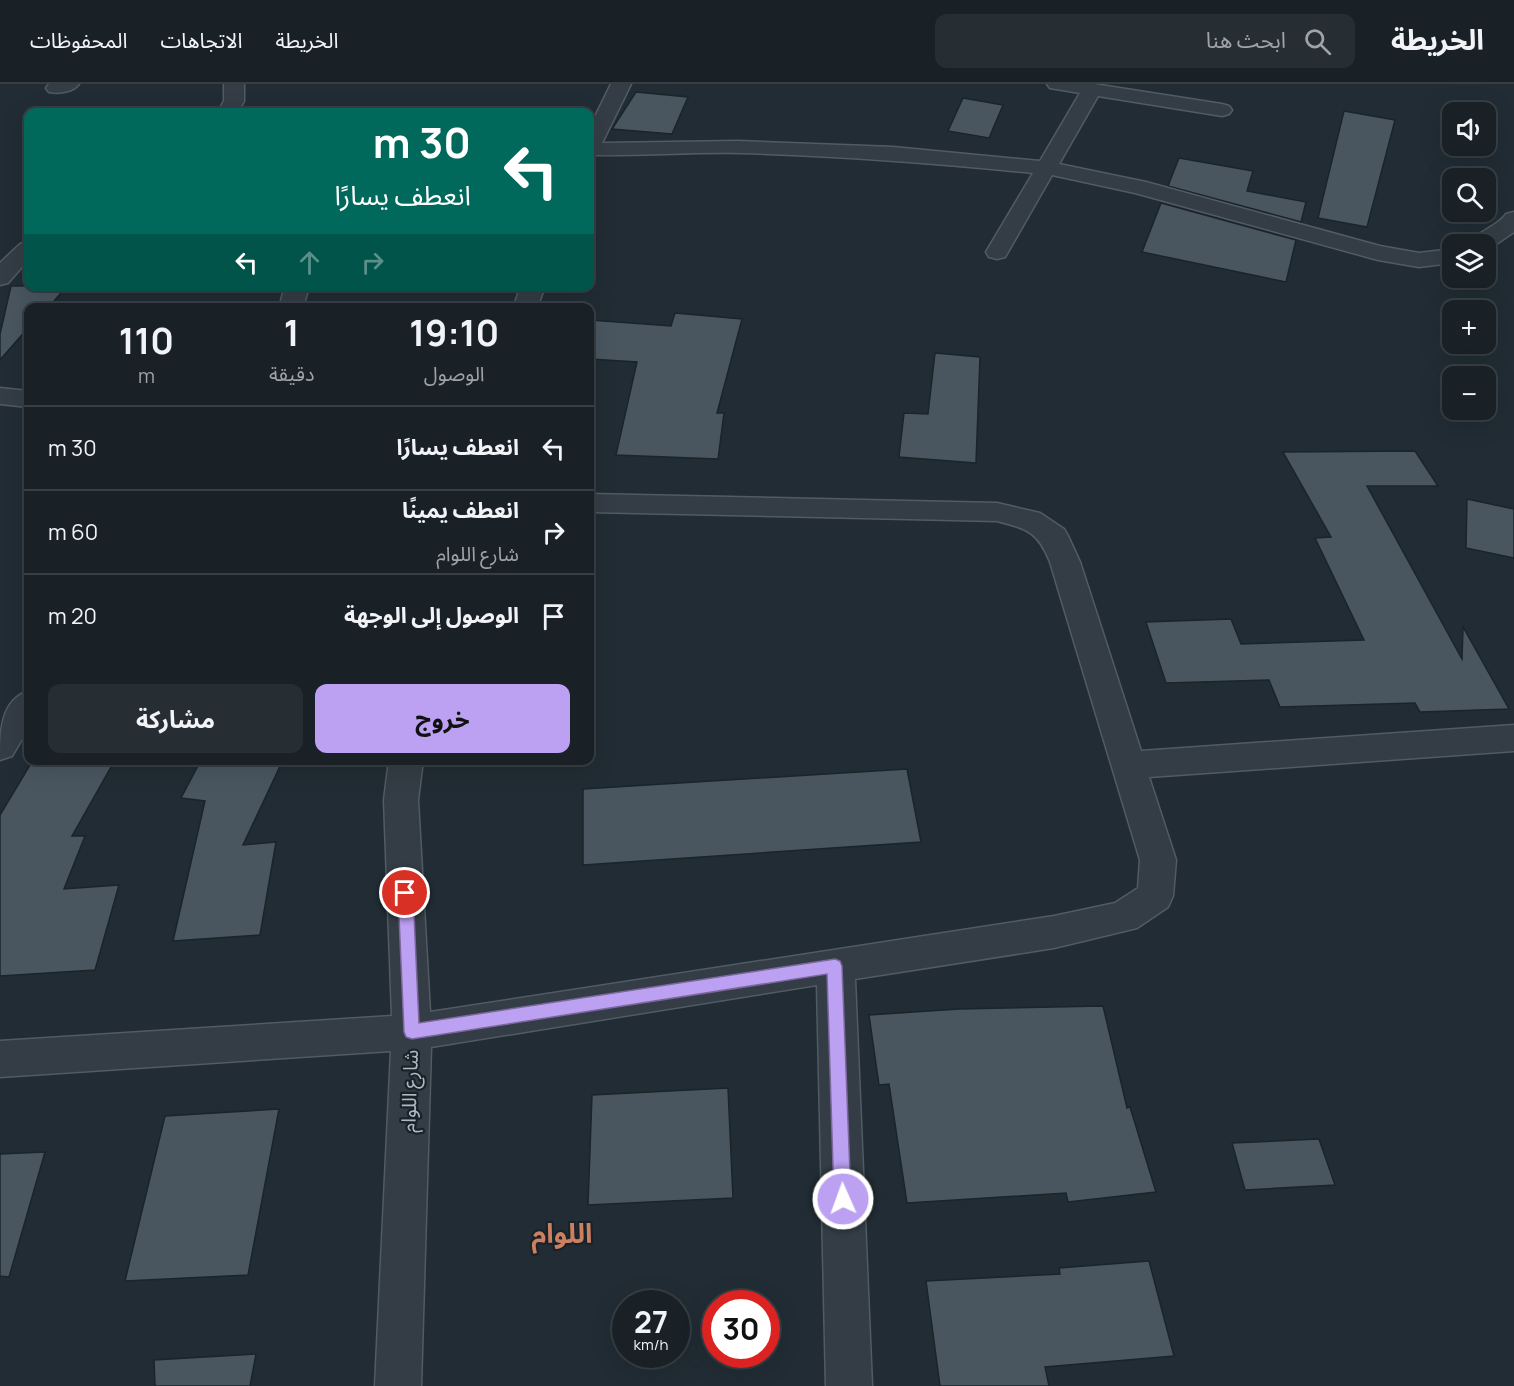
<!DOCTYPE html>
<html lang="ar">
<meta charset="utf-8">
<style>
body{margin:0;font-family:Manrope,"Noto Sans Arabic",sans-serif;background:#262e33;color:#f1f3f6;direction:rtl;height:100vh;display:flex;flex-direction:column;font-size:22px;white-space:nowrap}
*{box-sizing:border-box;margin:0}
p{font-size:20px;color:#9fa3a7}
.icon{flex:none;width:33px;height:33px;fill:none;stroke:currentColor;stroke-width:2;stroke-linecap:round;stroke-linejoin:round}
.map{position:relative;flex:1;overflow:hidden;direction:ltr}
.drawer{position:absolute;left:24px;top:219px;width:570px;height:462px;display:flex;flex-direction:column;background:#192127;border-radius:12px;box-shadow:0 6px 24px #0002,0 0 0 2px #373e44;direction:rtl}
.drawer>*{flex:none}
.guide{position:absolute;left:24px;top:24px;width:570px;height:183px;border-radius:12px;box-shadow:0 6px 24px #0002,0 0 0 2px #373e44;direction:rtl;background:#00695c;color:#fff;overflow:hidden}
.fabs{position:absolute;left:1442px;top:18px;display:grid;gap:12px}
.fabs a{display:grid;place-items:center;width:54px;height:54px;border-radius:12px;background:#192127;box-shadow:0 6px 24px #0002,0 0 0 2px #373e44;font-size:30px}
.speed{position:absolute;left:612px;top:1206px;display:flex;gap:12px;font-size:30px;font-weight:700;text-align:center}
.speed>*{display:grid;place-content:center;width:78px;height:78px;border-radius:50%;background:#192127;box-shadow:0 6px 24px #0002,0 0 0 2px #373e44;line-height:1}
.speed small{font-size:15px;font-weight:400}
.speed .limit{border:9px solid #d22;background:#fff;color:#111}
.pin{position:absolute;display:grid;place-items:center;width:51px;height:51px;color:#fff;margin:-26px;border:3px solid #fff;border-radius:50%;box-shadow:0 2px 6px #0007}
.me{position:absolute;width:66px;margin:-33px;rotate:358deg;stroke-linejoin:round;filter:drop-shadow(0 0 4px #0008)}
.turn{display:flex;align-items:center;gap:21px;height:126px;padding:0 24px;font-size:27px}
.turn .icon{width:78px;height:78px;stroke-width:2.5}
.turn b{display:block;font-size:42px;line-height:51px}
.lanes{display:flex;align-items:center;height:57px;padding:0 24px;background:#0003;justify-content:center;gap:30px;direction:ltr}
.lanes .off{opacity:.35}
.eta{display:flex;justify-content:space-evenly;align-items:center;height:102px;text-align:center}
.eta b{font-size:36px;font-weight:700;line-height:42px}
.button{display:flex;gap:12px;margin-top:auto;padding:12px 24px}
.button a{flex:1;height:69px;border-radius:12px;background:#bca0f2;color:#111;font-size:24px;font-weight:700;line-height:69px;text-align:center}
.button a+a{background:#262e33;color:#f1f3f6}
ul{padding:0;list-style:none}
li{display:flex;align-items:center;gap:18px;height:84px;padding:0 24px;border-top:2px solid #373e44}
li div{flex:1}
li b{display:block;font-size:22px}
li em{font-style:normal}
header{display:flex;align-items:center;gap:36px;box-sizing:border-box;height:84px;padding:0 30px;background:#192127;border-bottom:2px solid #373e44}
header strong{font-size:28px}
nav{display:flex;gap:33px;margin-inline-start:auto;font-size:21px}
.search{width:420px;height:54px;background:#262e33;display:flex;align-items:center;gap:15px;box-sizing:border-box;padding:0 21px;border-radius:12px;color:#9fa3a7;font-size:22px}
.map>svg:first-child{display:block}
.building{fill:#495660;stroke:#1b242b;stroke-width:1.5}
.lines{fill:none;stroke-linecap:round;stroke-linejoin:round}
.minor-casing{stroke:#515b63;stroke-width:3}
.minor{fill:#343d45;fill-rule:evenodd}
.route{fill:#bca0f2;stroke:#7a689d;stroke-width:1.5}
.labels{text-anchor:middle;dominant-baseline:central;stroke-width:4.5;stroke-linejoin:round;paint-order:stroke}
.near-street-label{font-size:20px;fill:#aeb8c2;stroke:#1a2229}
.near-district-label{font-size:27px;font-weight:bold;fill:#ca8061;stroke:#1a2229}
</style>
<header>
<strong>الخريطة</strong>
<div class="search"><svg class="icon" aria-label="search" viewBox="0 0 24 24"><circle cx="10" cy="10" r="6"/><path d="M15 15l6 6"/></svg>ابحث هنا</div>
<nav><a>الخريطة</a><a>الاتجاهات</a><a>المحفوظات</a></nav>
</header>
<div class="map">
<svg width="1514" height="1302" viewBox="0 0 1514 1302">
<rect width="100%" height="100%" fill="#212c34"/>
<!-- building -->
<path class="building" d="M636,8L688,13L672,50L612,45Z
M963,14L1003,21L989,54L948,47Z
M1344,27L1395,36L1367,143L1318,134Z
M1179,74L1253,87L1247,107L1306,118L1301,138L1168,102Z
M1161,119L1296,156L1286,198L1142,168Z
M11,202H67L48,224H28V244L0,276V250Z
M675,229L742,235L717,329H724L718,375L616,371L637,278L590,275V236L671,242Z
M935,269L980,273L976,379L899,373L904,329L928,330Z
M1415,367L1438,402H1367L1462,575L1463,543L1509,625L1420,628L1415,619L1280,623L1269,596L1166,599L1146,538L1231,535L1241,560L1364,556L1315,454L1331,453L1283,368Z
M1467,415L1514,425V474L1466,464Z
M33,676H115L72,752H85L64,805L119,801L95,886L0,892V731Z
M201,676H283L243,761L276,758L260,851L173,857L205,717L181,714Z
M907,685L921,758L583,781V705Z
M1103,922L1127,1024L1130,1023L1156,1108L1068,1118L1066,1109L907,1119L889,1000L879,1001L869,931L959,925Z
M728,1004L733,1114L588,1121L592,1011Z
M279,1025L248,1191L125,1197L165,1032Z
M1319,1055L1335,1101L1245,1106L1232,1059Z
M45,1068L9,1193L0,1192V1070Z
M1149,1177L1174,1272L1045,1283L1049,1302H940L926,1197L1060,1190L1059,1184Z
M256,1270L250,1302H155L154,1276Z"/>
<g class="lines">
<!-- minor casing -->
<g class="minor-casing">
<path id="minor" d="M49,0H79C73,8 58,10 49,8L46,4Z
M224,0H244V17L238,28H218L224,17Z
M611,0H631L602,59L738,57L893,63L1040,77L1080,9L1050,4L1047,0H1094L1222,20L1229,22L1232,26L1229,30L1222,32L1098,12L1059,80L1146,98L1380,162L1419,169L1452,165V179L1419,183L1378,176L1135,109L1052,91L1008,168L1005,173L997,175L989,173L986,168L1033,89C935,79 839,72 741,69C690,68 640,72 590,71V43Z
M1514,128V148L1489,165L1485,166V160H1470C1477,147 1497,143 1506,130Z
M28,158V176L8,199L0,201V179L20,160Z
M285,202H309L303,224H279Z
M521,202H545L537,224H513Z
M0,304L28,307V323L0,320Z
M590,410L997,419L1040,429L1064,445L1068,452L1080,478L1141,667L1514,641V667L1149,693L1176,776L1173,812L1168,823L1137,844L1054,864L855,895L872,1302H826L817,901L431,963L421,1302H375L391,967L0,993V957L392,932L384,716L389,676H423L418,716L430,928L1054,832L1115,819L1138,804L1140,776L1050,478C1038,448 1028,445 997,437L590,428Z
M28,607V645L12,672L0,676C0,649 0,617 28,607Z"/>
</g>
<!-- minor -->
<use href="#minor" class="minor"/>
</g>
<!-- route -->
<path class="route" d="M405,802L411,804L413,809L419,939L835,875L840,877L842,882L851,1115L849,1122L843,1124L836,1122L834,1115L827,890L412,955L406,953L404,948L398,809L400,804Z"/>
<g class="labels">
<!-- near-street labels -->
<g class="near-street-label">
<text transform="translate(409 1007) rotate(-88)">شارع اللوام</text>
</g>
<!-- near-district labels -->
<g class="near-district-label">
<text x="562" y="1148">اللوام</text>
</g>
</g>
</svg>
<div class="fabs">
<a><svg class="icon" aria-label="sound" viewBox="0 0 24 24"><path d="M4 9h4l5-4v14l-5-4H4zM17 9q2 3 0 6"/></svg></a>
<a><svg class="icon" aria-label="search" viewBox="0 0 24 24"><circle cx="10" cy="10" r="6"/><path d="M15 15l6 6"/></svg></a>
<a><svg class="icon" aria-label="layers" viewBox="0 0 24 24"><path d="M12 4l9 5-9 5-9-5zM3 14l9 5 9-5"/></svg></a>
<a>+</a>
<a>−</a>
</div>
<div class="speed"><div>27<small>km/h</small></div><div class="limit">30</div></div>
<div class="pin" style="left:405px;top:809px;background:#d93025"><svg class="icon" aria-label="arrive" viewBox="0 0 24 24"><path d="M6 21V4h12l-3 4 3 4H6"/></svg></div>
<svg class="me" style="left:843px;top:1115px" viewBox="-20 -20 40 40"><circle r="17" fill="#bca0f2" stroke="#fff" stroke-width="3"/><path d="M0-11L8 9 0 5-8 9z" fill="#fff"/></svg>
<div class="guide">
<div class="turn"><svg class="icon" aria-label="left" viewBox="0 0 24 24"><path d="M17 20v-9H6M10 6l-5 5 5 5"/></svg><div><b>30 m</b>انعطف يسارًا</div></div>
<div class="lanes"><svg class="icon" aria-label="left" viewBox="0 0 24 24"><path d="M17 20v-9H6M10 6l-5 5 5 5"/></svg><svg class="icon off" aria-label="ahead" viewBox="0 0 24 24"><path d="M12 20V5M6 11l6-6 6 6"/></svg><svg class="icon off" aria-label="right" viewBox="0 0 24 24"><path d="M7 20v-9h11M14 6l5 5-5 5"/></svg></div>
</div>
<section class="drawer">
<div class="eta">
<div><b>19:10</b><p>الوصول</p></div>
<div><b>1</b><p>دقيقة</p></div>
<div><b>110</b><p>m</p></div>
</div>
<ul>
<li><svg class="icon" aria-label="left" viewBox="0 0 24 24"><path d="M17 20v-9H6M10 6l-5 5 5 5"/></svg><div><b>انعطف يسارًا</b></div><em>30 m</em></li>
<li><svg class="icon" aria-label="right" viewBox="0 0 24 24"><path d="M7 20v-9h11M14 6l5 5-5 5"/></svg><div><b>انعطف يمينًا</b><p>شارع اللوام</p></div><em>60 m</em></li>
<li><svg class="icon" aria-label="arrive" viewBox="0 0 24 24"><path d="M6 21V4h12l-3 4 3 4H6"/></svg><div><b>الوصول إلى الوجهة</b></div><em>20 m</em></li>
</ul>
<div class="button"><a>خروج</a><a>مشاركة</a></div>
</section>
</div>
